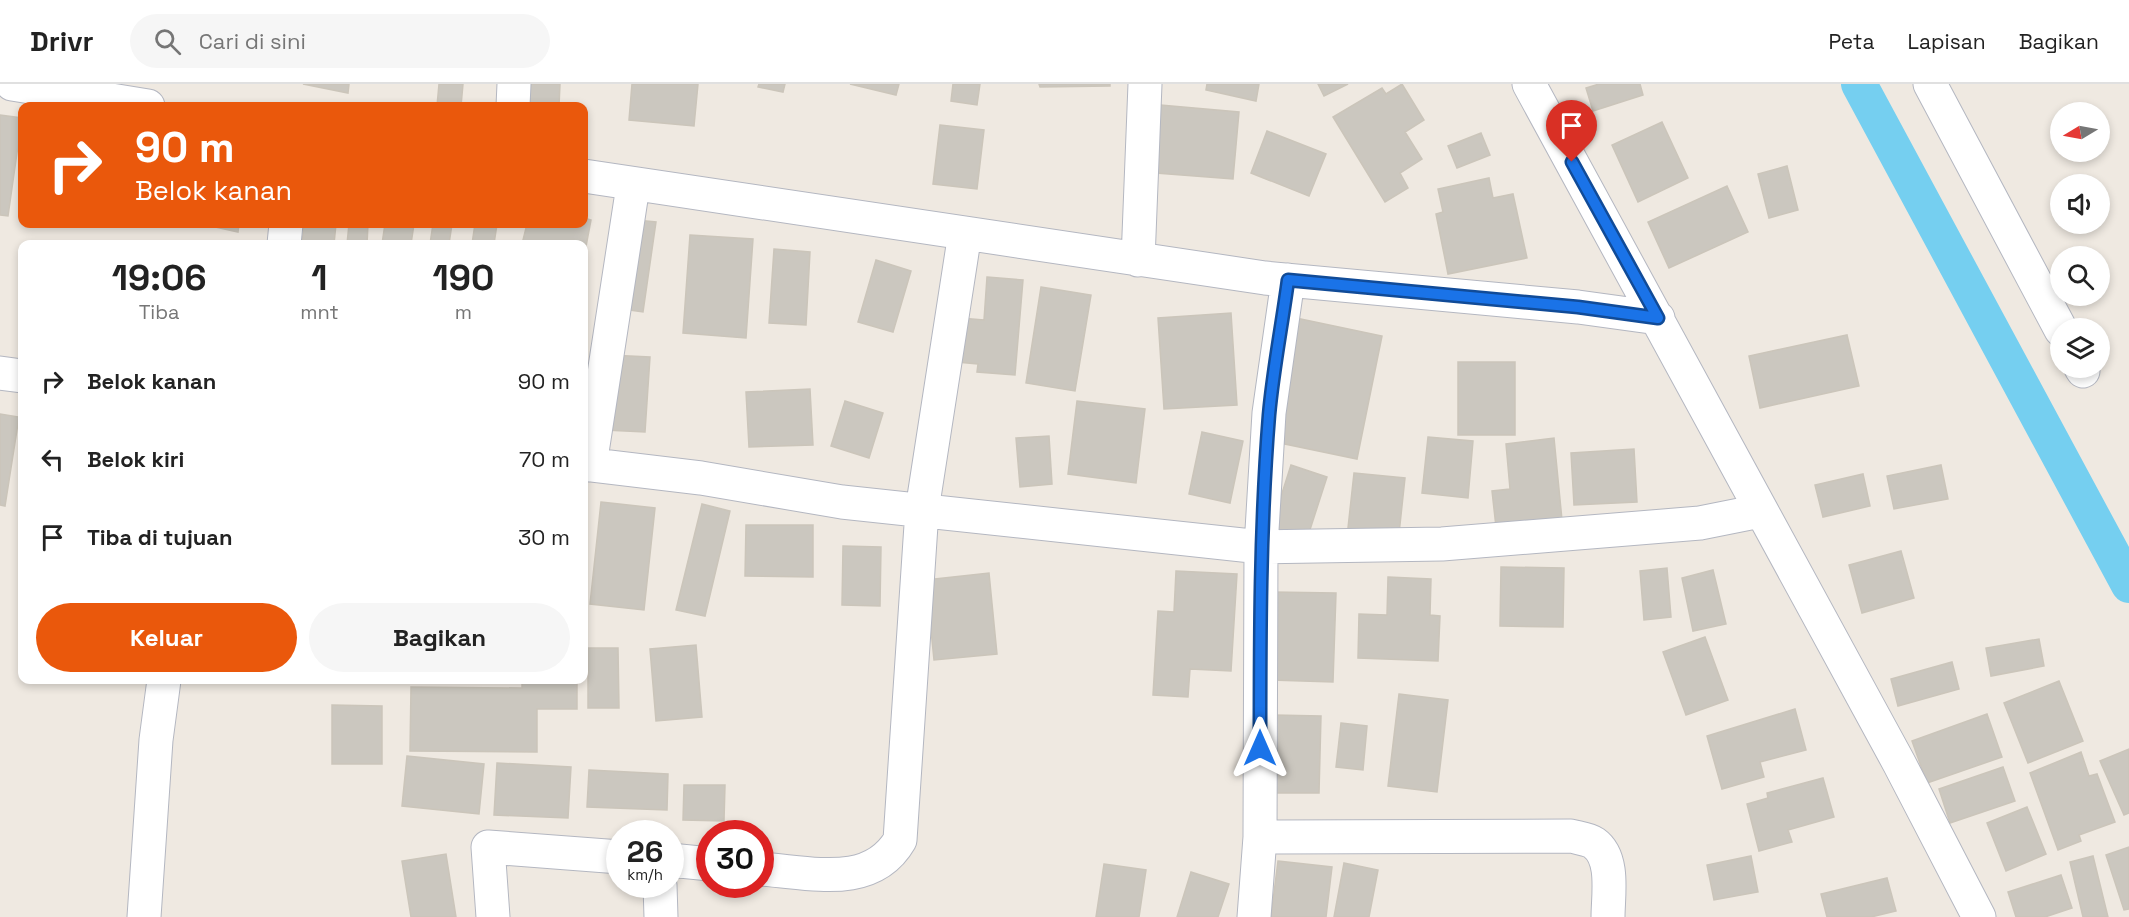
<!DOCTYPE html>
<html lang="id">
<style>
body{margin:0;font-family:"Space Grotesk",sans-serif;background:#f6f6f6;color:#222;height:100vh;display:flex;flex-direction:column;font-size:22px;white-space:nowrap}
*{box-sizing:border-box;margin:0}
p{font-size:20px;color:#767676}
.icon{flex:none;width:33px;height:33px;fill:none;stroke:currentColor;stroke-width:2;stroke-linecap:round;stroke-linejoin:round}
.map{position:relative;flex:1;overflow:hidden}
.drawer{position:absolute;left:18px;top:156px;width:570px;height:444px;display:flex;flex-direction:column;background:#fff;border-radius:12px;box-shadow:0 3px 9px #0003}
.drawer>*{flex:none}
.banner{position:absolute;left:18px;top:18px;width:570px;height:126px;border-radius:12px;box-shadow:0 3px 9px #0003;background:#ea580c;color:#fff;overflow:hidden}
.needle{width:39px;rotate:260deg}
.controls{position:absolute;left:2050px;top:18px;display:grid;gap:12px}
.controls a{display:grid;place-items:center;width:60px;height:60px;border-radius:50%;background:#fff;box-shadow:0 3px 9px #0003;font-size:30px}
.speed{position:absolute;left:606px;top:736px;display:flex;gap:12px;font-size:30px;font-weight:700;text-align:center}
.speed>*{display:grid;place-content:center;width:78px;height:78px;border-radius:50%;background:#fff;box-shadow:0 3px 9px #0003;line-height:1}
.speed small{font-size:15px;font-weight:400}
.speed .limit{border:9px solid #d22;background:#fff;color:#111}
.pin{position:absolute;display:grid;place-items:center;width:51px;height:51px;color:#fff;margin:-62px -26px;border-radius:50% 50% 50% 0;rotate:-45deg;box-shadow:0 0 6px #0007}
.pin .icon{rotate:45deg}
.me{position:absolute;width:66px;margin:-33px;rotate:0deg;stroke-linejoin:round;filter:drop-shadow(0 0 4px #0008)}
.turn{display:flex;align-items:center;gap:21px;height:126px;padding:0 18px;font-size:27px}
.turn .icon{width:78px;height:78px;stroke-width:2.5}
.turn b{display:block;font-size:42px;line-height:51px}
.eta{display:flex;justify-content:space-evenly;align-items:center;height:102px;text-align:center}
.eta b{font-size:36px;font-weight:600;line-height:42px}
.button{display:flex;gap:12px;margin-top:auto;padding:12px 18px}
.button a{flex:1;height:69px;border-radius:36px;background:#ea580c;color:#fff;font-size:24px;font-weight:600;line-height:69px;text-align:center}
.button a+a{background:#f6f6f6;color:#222}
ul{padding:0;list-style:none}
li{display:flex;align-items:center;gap:18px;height:78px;padding:0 18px}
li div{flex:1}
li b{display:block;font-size:22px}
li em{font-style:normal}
header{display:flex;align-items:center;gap:36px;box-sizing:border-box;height:84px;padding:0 30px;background:#fff;border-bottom:2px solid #e0e0e0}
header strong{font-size:28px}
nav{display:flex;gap:33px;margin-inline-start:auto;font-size:21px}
.search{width:420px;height:54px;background:#f6f6f6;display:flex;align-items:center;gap:15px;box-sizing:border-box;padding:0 21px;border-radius:33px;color:#767676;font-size:22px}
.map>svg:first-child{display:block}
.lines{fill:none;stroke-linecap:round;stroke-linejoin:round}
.canal{stroke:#75cff0;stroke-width:36}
.building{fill:#cbc7bf;stroke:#cbc5ba;stroke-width:1.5}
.minor-casing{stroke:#b4b7c1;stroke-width:35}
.minor{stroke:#fff;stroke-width:33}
.route-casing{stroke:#114b97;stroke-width:15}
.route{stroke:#1a73e8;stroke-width:10}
</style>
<header>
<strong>Drivr</strong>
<div class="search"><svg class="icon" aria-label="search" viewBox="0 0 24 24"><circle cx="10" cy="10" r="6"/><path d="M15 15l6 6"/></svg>Cari di sini</div>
<nav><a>Peta</a><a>Lapisan</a><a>Bagikan</a></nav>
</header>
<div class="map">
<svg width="2129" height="833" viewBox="0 0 2129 833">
<rect width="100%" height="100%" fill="#efe9e1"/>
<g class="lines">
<!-- canal -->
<path class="canal" d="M1859,0L2129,501"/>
</g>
<!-- building -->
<path class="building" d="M303,0H349L348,9Z
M439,0H463L461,22H437Z
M517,0H560L559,22H517Z
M632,0H698L694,42L629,36Z
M759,0H785L783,8L758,3Z
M850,0H899L896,11Z
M953,0H980L977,21L951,17Z
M1039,0H1110V2L1040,3Z
M1207,0H1259L1256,17L1206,6Z
M1318,0H1348L1324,12Z
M1402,0L1424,36L1405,48L1422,75L1400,89L1408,104L1385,118L1333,33L1382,4L1386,10Z
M1599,0H1640L1643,11L1593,27L1586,4Z
M1149,20L1239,28L1233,95L1143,88Z
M0,31L22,34L8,132L0,131Z
M1662,38L1688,94L1638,118L1612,61Z
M940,41L984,46L977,105L933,100Z
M1267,47L1326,70L1309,112L1251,89Z
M1481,49L1490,71L1457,84L1448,62Z
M1787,82L1798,126L1769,134L1758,90Z
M1489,94L1493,114L1513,110L1527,174L1448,190L1436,130L1443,128L1438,105Z
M1727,102L1748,148L1669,184L1648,138Z
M584,134L591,136L584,173V160H522L527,140H584Z
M636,136L656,138L643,228L623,225Z
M202,140H239L238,148Z
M304,140H336L334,160H302Z
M349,140H368L367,160H347Z
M385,140H414L411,160H382Z
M433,140H452L449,160H430Z
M475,140H497L494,160H472Z
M690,151L753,155L746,254L683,249Z
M774,165L810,168L806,241L769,239Z
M876,176L911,187L893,248L858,238Z
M987,193L1023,196L1015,291L977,288L978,280L957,278L961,234L984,236Z
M1041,203L1091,211L1075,307L1026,299Z
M1231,229L1237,321L1164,325L1158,234Z
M1296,234L1382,252L1357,375L1270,357Z
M1847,251L1859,302L1760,324L1749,272Z
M609,271L650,273L645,348L605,346Z
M1458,278H1515V351H1458Z
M810,305L813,361L749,363L746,308Z
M845,317L883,329L869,374L831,362Z
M1077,317L1145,325L1136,399L1068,390Z
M0,330L19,333L5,422L0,421Z
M1202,348L1243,357L1230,419L1189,410Z
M1049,352L1052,400L1020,403L1016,354Z
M1428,353L1473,357L1468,414L1422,409Z
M1554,354L1562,436L1496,443L1492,407L1510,405L1506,360Z
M1634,365L1637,418L1574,421L1571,369Z
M1291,381L1327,393L1306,458L1270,447Z
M1941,381L1948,415L1894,425L1887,392Z
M1354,389L1405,394L1398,459L1347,453Z
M1863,390L1870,422L1823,433L1815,401Z
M601,418L655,424L644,526L590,520Z
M702,420L730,427L705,532L676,526Z
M746,441H813V493L745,492Z
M843,462L881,463L880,522L842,521Z
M1901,467L1914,514L1862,529L1849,481Z
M1501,483L1564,484L1563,543L1500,542Z
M1667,484L1671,533L1644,536L1640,487Z
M1713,486L1726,540L1693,547L1682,494Z
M1176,487L1237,490L1231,587L1190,585L1188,613L1153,611L1158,527L1174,528Z
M989,489L997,570L934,576L926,496Z
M1388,493L1431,495L1430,531L1440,532L1438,577L1358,574L1359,530L1387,531Z
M1272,508L1336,509L1333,598L1271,596Z
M1705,553L1728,616L1686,631L1663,568Z
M2039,555L2044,582L1991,592L1986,564Z
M696,561L702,633L656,637L650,565Z
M588,564H618L619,624H588Z
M1952,578L1959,605L1898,622L1891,595Z
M522,596H577V625H537V668L410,667L411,603L522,604Z
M2059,597L2083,657L2028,679L2004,619Z
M1399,610L1448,616L1437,708L1388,702Z
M332,621L382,622V680H332Z
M1795,625L1806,666L1760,678L1764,693L1722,705L1707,652Z
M1987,630L2002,673L1927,699L1912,657Z
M1274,631L1321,632L1319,709H1273Z
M1341,639L1367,642L1363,686L1336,683Z
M2129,665V729L2124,731L2100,677Z
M2081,668L2089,692L2097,690L2115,738L2079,751L2081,757L2058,766L2030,689Z
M407,672L484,680L479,730L402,722Z
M497,679L571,683L568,734L494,731Z
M2003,683L2015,717L1950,739L1939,705Z
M589,686L668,690L667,726L587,723Z
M1823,694L1834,733L1788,746L1792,758L1759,767L1747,720L1768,714L1767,709Z
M684,701H725L724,737L683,736Z
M2027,723L2046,770L2006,787L1987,739Z
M2129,763V825L2124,826L2106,771Z
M446,770L456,833H411L402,777Z
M1751,772L1758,808L1714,816L1707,781Z
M2093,772L2108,833H2083L2070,778Z
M1278,777L1332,783L1326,833H1271Z
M1344,779L1378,786L1369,833H1334Z
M1104,780L1146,786L1139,833H1096Z
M1191,788L1229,800L1218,833H1177Z
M2061,791L2072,824L2045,833H2016L2008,808Z
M1887,794L1896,827L1871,833H1827L1821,810Z"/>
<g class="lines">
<!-- minor casing -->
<g class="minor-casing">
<path id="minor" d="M12,0L148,22
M1529,0L1899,679L1979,833
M1930,0L2061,246
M513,22L514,0
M584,92L1265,194L1578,223L1658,234
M284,160L286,140
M1138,176L1145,0
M1288,196L1269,329L1261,463L1260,753L1571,752C1578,754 1588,755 1594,759C1615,774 1608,811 1608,833
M2081,284L2083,287
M0,289L22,292
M584,380L701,394L842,418L1261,463L1442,460L1700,439L1760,427
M590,381L633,102
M670,776L710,780
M760,785C810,788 871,806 900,756L922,426L965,149
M660,801L661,833
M144,833L156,656L164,596
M493,833L488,763L620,773
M1254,833L1260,753"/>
</g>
<!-- minor -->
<use href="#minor" class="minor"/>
</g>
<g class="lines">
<!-- route casing -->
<g class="route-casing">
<path id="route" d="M1260,664C1260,553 1260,442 1269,331C1273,286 1282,241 1288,196L1578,223L1658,234L1572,78"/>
</g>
<!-- route -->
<use href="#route" class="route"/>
</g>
</svg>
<div class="controls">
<a><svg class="needle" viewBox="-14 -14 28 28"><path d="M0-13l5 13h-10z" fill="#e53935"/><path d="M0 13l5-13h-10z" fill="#767676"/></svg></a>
<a><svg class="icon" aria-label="sound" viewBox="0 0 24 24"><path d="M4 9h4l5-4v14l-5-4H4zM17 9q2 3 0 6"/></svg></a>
<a><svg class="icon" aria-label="search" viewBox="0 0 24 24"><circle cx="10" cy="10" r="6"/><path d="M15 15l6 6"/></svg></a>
<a><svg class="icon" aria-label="layers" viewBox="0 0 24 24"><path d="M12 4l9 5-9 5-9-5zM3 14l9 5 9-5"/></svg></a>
</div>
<div class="speed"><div>26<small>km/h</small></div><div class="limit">30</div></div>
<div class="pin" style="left:1572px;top:78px;background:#d93025"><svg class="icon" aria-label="arrive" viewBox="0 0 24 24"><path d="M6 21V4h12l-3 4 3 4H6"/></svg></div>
<svg class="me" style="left:1260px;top:664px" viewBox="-20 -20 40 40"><path d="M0-17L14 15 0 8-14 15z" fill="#1a73e8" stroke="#fff" stroke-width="4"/></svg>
<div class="banner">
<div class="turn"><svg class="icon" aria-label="right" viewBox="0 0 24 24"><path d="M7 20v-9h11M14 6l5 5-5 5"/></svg><div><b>90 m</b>Belok kanan</div></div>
</div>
<section class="drawer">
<div class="eta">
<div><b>19:06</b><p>Tiba</p></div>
<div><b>1</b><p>mnt</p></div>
<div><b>190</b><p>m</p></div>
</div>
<ul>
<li><svg class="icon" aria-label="right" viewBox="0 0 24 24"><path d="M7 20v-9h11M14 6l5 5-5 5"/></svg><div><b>Belok kanan</b></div><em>90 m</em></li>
<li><svg class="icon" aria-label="left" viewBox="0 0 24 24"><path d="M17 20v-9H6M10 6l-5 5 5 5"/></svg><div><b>Belok kiri</b></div><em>70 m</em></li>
<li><svg class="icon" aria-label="arrive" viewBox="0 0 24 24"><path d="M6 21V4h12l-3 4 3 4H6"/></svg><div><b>Tiba di tujuan</b></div><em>30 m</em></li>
</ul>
<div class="button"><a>Keluar</a><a>Bagikan</a></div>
</section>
</div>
